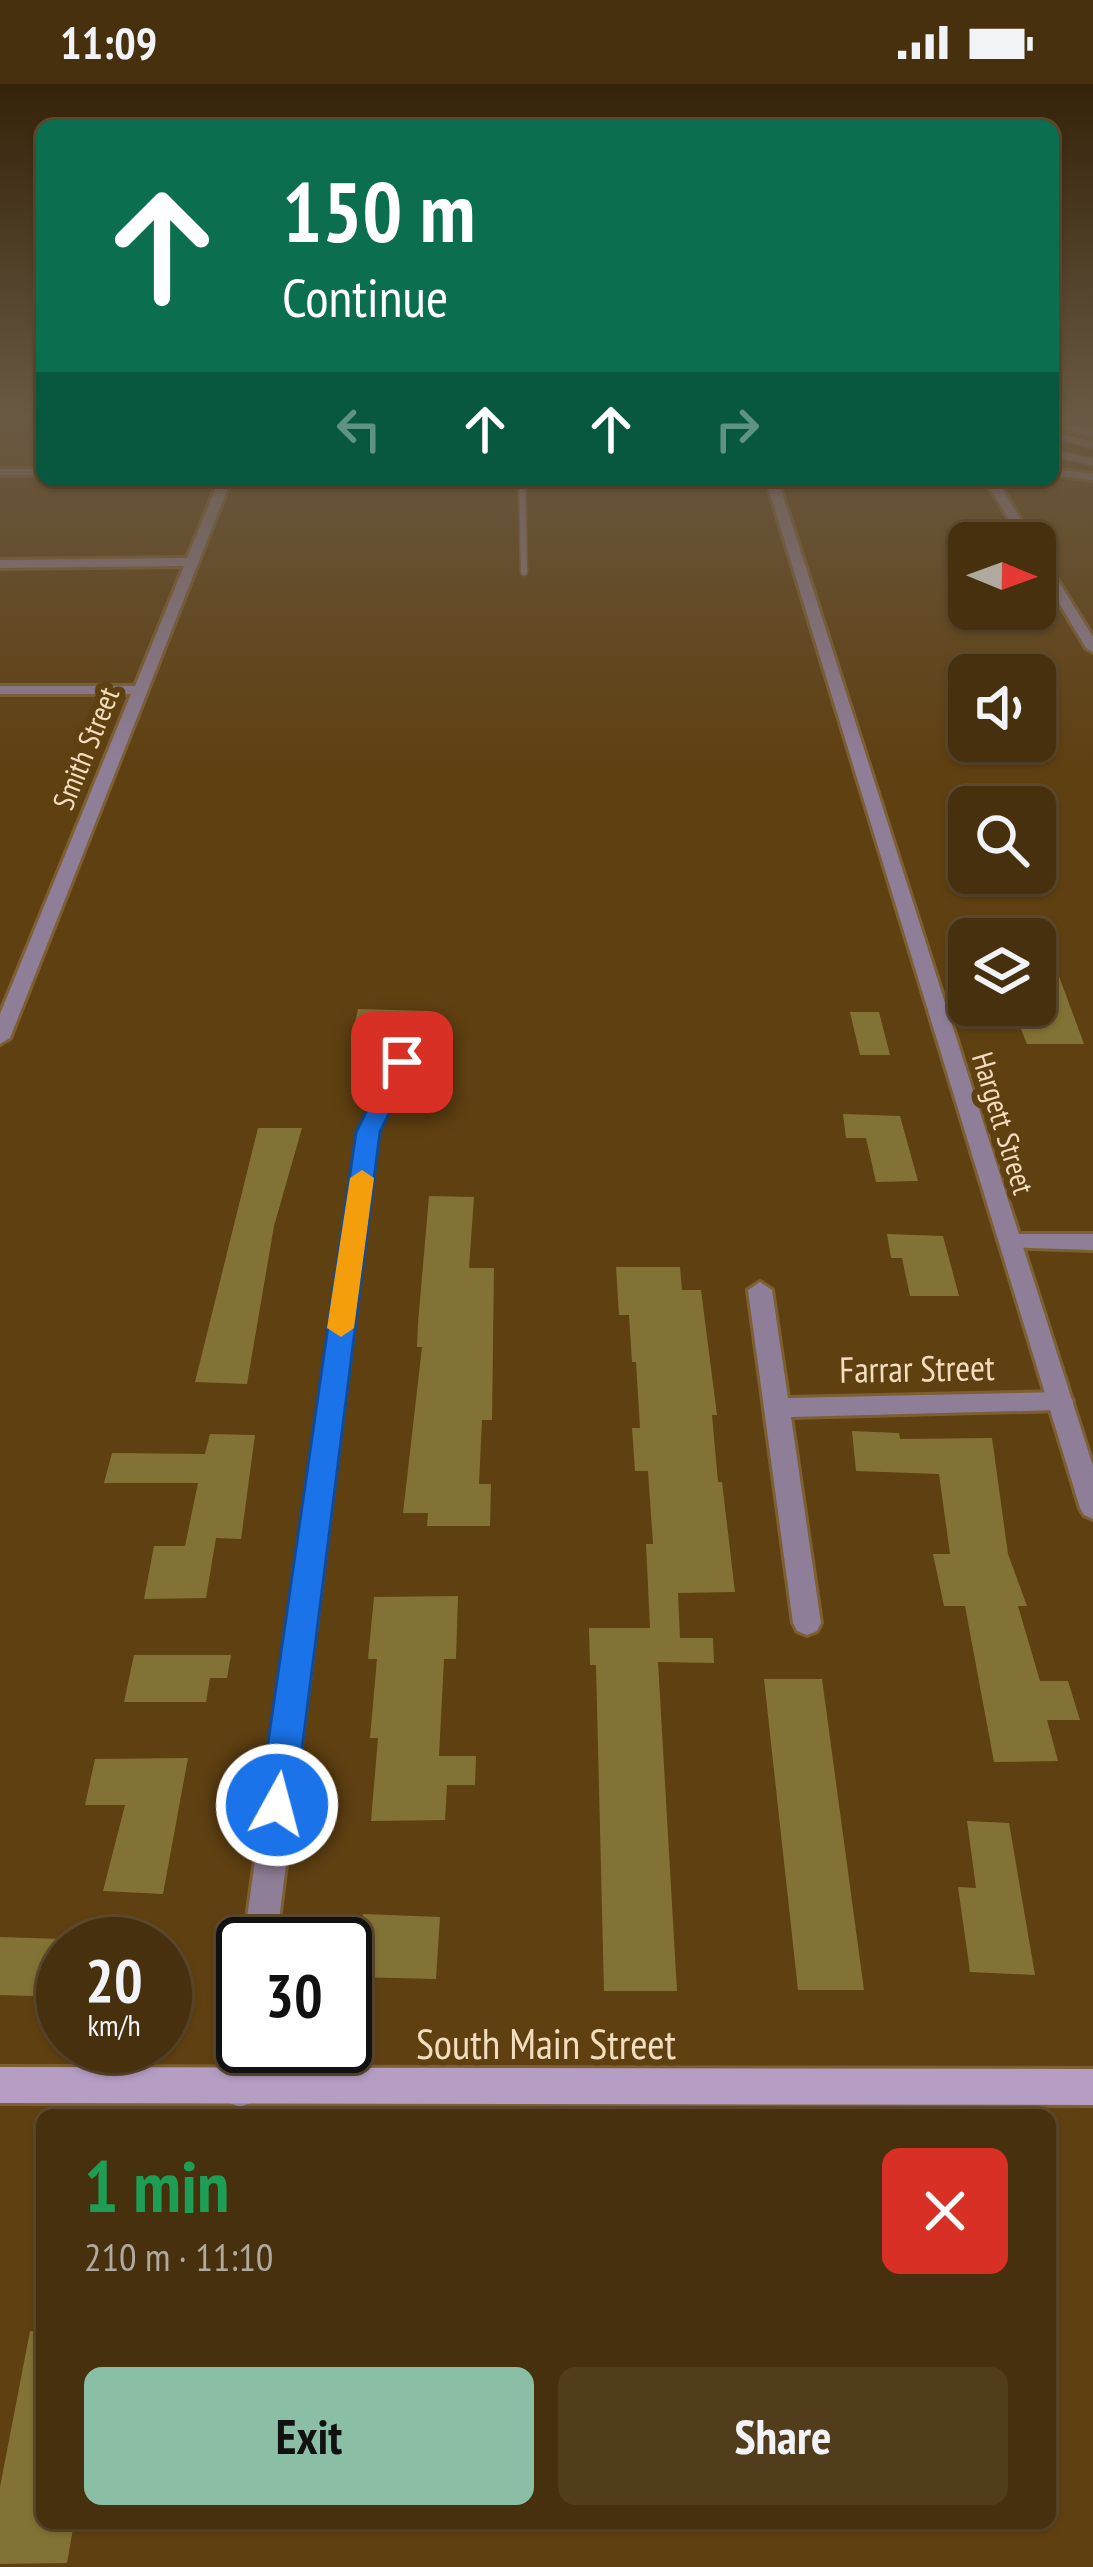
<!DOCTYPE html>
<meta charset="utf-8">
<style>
body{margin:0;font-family:"PT Sans Narrow",sans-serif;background:#513c1b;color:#f1f3f6;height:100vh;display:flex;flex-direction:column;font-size:45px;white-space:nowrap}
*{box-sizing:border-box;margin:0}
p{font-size:39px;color:#b0a99d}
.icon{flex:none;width:66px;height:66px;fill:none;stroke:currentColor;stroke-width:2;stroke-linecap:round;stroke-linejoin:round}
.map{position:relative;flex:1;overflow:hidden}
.drawer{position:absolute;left:36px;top:2025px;width:1020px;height:420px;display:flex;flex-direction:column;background:#47300d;border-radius:18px;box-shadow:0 3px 9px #0004,0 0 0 3px #5f4b2e}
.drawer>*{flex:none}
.guide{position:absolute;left:36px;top:36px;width:1023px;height:366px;border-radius:18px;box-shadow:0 3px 9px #0004,0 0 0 3px #5f4b2e;background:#0b6e4f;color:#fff;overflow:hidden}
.needle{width:78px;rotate:91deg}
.buttons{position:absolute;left:948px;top:438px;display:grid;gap:24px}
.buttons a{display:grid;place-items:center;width:108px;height:108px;border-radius:18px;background:#47300d;box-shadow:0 3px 9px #0004,0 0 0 3px #5f4b2e;font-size:60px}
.speed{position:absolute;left:36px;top:1833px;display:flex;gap:24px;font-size:60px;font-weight:700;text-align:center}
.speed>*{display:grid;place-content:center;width:156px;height:156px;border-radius:50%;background:#47300d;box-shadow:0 3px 9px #0004,0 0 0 3px #5f4b2e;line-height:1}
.speed small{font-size:30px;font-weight:400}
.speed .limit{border:6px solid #111;border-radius:18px;background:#fff;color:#111}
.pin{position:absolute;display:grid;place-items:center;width:102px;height:102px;color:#fff;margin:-51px;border-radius:24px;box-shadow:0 6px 18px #0006}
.me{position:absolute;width:132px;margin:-66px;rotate:7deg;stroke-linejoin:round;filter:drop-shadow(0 0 9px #0008)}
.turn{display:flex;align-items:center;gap:42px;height:252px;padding:0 48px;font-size:54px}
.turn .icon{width:156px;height:156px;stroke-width:2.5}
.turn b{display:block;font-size:84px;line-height:102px}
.lanes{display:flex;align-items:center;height:114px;padding:0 48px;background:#0003;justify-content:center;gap:60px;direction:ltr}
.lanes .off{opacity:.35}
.round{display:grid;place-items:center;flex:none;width:126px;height:126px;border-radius:18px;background:#513c1b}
.overview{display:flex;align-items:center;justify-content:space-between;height:204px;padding:0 48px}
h1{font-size:72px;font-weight:700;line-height:90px;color:#1e9e55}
.cta{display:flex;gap:24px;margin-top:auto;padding:24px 48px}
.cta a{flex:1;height:138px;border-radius:18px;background:#8abfa5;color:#111;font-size:48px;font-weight:700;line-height:138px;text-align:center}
.cta a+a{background:#513c1b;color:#f1f3f6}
.status{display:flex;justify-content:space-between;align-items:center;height:84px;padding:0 60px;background:#47300d;direction:ltr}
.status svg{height:33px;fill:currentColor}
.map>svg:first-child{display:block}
.building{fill:#837235}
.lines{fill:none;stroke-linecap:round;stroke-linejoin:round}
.service-far2-casing{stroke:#7d5f34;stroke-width:9}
.service-far1-casing{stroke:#7d5f34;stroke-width:14}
.service-casing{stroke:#7d5f34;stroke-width:18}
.minor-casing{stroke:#7d5f34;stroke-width:6}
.tertiary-casing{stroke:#7d5f34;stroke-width:6}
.secondary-casing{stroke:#7d5f34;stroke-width:6}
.service-far2{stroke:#8f7e97;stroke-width:6}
.service-far1{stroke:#8f7e97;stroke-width:9}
.service{stroke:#8f7e97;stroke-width:12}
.minor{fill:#8f7e97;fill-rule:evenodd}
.tertiary{fill:#8f7e97;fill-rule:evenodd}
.secondary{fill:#b69dc4;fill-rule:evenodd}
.route{fill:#1a73e8;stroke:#114b97;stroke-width:3}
.slow{fill:#f59e0b}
.labels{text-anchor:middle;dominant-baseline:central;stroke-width:12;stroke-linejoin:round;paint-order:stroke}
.far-street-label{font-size:30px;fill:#f3ddbf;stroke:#5f4011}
.street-label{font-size:36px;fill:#f3ddbf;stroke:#5f4011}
.near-street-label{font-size:42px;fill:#f3ddbf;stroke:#5f4011}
</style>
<div class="status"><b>11:09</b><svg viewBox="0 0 49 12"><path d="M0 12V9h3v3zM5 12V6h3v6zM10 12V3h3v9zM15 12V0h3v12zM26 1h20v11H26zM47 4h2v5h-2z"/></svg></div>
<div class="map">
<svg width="1093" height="2483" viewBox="0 0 1093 2483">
<rect width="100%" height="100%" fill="#5f4011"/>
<!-- building -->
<path class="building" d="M1035,884H1056L1084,960H1027L1016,933H1029L1025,921H1035Z
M358,925L430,927L425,959L351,957Z
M850,928H879L890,971H860Z
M843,1030L900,1032L918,1097L876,1098L866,1054H846Z
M258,1044H302L274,1142L247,1300L195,1298Z
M429,1112L474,1113L469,1184H494L492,1336H482L479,1400H491L490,1442H427L428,1429H403L422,1263H417L418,1239Z
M887,1150L943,1152L959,1212H910L902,1174H891Z
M616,1183H680L682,1206H701L717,1331H712L718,1398H722L735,1508L678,1509L680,1554H713L714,1579L658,1578L677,1907H604L596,1581H590L589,1544H650L646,1460H653L648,1387H635L632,1344H640L636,1278H632L629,1231H619Z
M852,1347L899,1349L900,1355L992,1354L1008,1470L1027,1522H1018L1040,1597H1068L1080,1636H1047L1058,1677L994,1678L965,1522H944L933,1470H950L939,1390L856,1387Z
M210,1350L255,1351L241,1455L216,1454L206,1514L144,1515L154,1462H185L198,1399H104L112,1369L205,1370Z
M458,1512L456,1575H444L439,1672H476L475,1701H447L445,1736L371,1737L378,1654H370L377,1575H368L374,1513Z
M134,1571H231L227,1594H210L206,1618H124Z
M764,1595H822L864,1906H798Z
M188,1674L163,1810L103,1807L125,1721H85L95,1675Z
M967,1737L1009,1739L1035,1891L970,1888L958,1803L976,1804Z
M363,1830L440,1833L436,1895L355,1893Z
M0,1853L63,1855V1913L0,1911Z
M30,2247L42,2248V2439H74L67,2479L0,2480V2403Z"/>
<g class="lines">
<!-- service-far2 casing -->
<g class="service-far2-casing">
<path id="service-far2" d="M1053,351L1093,361
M1053,369L1093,378
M522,396L524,488"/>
</g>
<!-- service-far1 casing -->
<g class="service-far1-casing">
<path id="service-far1" d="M371,1042L402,978"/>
</g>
<!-- service casing -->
<g class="service-casing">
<path id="service" d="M356,1136L372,1039"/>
</g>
<!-- minor casing -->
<g class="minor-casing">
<path id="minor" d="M1053,336L1093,346V352L1053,342Z
M0,385H42V391H0Z
M219,396H231L10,954L0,960V930L131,610H0V602H135L184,482L0,484V476L187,474Z
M985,396H997L1035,459H1023Z
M1035,465L1041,469L1093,553V568L1086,564L1035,479Z
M356,1129L367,1136L276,1860L243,1862L345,1136Z
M1010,1150H1093V1166L1002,1163L999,1158Z
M760,1198L772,1206L788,1314L1060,1308L1069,1310L1073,1317L1069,1324L1060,1326L791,1333L821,1539L817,1547L807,1551L797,1547L793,1539L748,1206Z
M243,1946V1962H263L253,2018L240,2023L227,2018C219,1997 225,1970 234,1950Z"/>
</g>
<!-- tertiary casing -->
<g class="tertiary-casing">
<path id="tertiary" d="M0,330H42V333H0Z
M1053,385L1093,390V396L1053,391Z
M766,396H778L1093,1382V1435L1084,1431L1080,1424Z"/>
</g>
<!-- secondary casing -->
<g class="secondary-casing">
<path id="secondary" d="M0,1983L1093,1985V2021L0,2019Z"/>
</g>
<!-- service-far2 -->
<use href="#service-far2" class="service-far2"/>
<!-- service-far1 -->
<use href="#service-far1" class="service-far1"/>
<!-- service -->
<use href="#service" class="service"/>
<!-- minor -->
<use href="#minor" class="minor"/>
<!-- tertiary -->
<use href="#tertiary" class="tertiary"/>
<!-- secondary -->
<use href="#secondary" class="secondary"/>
</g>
<!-- sky -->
<linearGradient id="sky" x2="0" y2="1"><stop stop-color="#342309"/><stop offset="0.49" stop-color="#695943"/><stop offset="1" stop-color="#695943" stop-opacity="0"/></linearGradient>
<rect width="1093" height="678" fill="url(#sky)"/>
<!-- route -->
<path class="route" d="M402,971L414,978L380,1048L295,1721L290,1732L277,1737L265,1732L259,1721L356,1048L391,978Z"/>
<!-- slow -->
<path class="slow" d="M362,1086L374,1094L354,1244L341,1253L327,1244L350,1094Z"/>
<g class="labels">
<!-- far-street labels -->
<g class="far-street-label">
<text transform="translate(85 664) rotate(-68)">Smith Street</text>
<text transform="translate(1004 1039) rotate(73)">Hargett Street</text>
</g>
<!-- street labels -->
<g class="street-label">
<text transform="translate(917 1284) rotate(-1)">Farrar Street</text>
</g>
<!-- near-street labels -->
<g class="near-street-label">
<text x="546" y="1959">South Main Street</text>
</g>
</g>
</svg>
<div class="buttons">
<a><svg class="needle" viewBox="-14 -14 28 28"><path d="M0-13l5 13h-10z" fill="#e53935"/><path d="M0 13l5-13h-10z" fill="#b0a99d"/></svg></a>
<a><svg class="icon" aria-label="sound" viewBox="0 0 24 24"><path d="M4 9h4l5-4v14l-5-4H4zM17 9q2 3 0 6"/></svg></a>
<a><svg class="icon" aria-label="search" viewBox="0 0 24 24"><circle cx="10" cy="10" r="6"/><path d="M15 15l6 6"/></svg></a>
<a><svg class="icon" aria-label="layers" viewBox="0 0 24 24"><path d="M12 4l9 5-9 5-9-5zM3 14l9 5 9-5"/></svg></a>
</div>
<div class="speed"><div>20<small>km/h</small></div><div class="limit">30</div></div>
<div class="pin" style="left:402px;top:978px;background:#d93025"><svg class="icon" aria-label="arrive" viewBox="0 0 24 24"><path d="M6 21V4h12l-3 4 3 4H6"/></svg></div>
<svg class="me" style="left:277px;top:1721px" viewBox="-20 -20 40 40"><circle r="17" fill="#1a73e8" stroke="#fff" stroke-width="3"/><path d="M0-11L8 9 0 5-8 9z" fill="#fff"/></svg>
<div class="guide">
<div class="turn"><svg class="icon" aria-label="ahead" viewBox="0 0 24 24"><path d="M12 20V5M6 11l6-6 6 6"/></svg><div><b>150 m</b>Continue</div></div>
<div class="lanes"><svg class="icon off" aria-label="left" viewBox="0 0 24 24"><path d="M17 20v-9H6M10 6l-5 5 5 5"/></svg><svg class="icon" aria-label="ahead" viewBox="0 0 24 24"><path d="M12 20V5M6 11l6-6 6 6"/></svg><svg class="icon" aria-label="ahead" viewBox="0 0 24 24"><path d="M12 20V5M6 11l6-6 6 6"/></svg><svg class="icon off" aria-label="right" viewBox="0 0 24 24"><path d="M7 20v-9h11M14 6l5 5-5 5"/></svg></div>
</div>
<section class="drawer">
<div class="overview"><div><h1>1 min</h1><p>210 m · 11:10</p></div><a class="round" style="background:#d93025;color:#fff"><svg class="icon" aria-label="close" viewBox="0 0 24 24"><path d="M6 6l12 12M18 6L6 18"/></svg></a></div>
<div class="cta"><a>Exit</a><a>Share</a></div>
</section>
</div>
